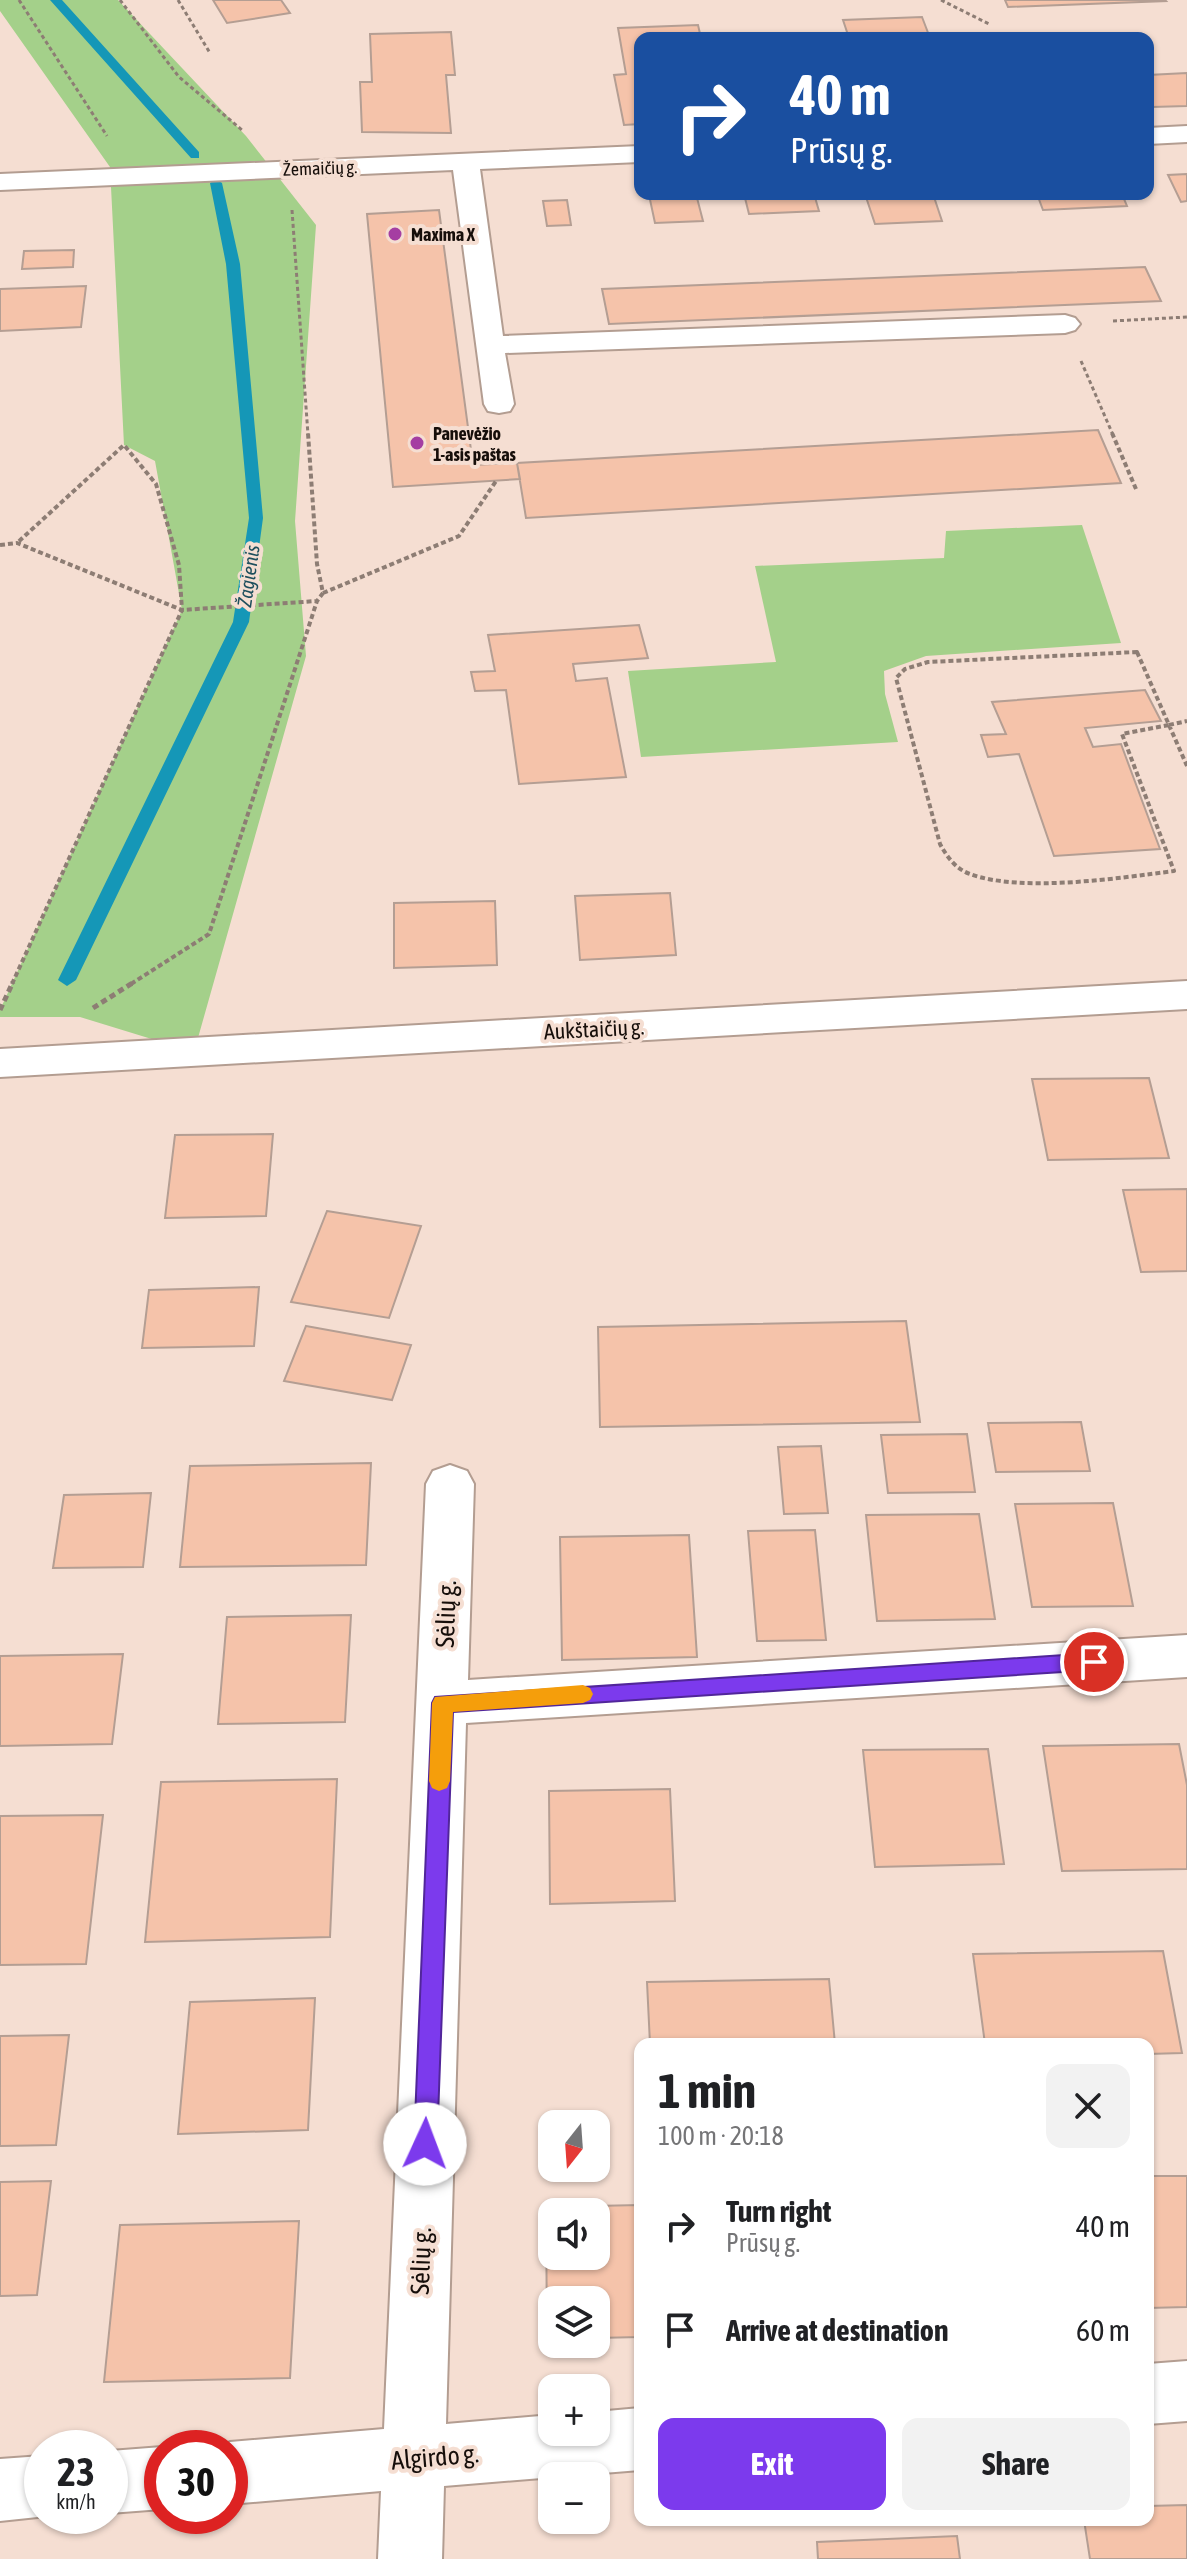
<!DOCTYPE html>
<meta charset="utf-8">
<style>
body{margin:0;font-family:"Asap Condensed",sans-serif;background:#f2f2f2;color:#202124;height:100vh;display:flex;flex-direction:column;font-size:30px;white-space:nowrap}
*{box-sizing:border-box;margin:0}
p{font-size:26px;color:#757577}
.icon{flex:none;width:44px;height:44px;fill:none;stroke:currentColor;stroke-width:2;stroke-linecap:round;stroke-linejoin:round}
.map{position:relative;flex:1;overflow:hidden}
.side{position:absolute;left:634px;top:2038px;width:520px;height:488px;display:flex;flex-direction:column;background:#fff;border-radius:16px;box-shadow:0 2px 6px #0004}
.side>*{flex:none}
.top-card{position:absolute;left:634px;top:32px;width:520px;height:168px;border-radius:16px;box-shadow:0 2px 6px #0004;background:#1a4fa0;color:#fff;overflow:hidden}
.needle{width:52px;rotate:197deg}
.tools{position:absolute;left:538px;top:2110px;display:grid;gap:16px}
.tools a{display:grid;place-items:center;width:72px;height:72px;border-radius:16px;background:#fff;box-shadow:0 2px 6px #0004;font-size:40px}
.speed{position:absolute;left:24px;top:2430px;display:flex;gap:16px;font-size:40px;font-weight:700;text-align:center}
.speed>*{display:grid;place-content:center;width:104px;height:104px;border-radius:50%;background:#fff;box-shadow:0 2px 6px #0004;line-height:1}
.speed small{font-size:20px;font-weight:400}
.speed .limit{border:12px solid #d22;background:#fff;color:#111}
.pin{position:absolute;display:grid;place-items:center;width:68px;height:68px;color:#fff;margin:-34px;border:4px solid #fff;border-radius:50%;box-shadow:0 2px 8px #0007}
.me{position:absolute;width:88px;margin:-44px;rotate:2deg;stroke-linejoin:round;filter:drop-shadow(0 0 6px #0008)}
.turn{display:flex;align-items:center;gap:28px;height:168px;padding:0 24px;font-size:36px}
.turn .icon{width:104px;height:104px;stroke-width:2.5}
.turn b{display:block;font-size:56px;line-height:68px}
.round{display:grid;place-items:center;flex:none;width:84px;height:84px;border-radius:16px;background:#f2f2f2}
.overview{display:flex;align-items:center;justify-content:space-between;height:136px;padding:0 24px}
h1{font-size:48px;font-weight:700;line-height:60px}
.button{display:flex;gap:16px;margin-top:auto;padding:16px 24px}
.button a{flex:1;height:92px;border-radius:16px;background:#7c3aed;color:#fff;font-size:32px;font-weight:700;line-height:92px;text-align:center}
.button a+a{background:#f2f2f2;color:#202124}
ul{padding:0;list-style:none}
li{display:flex;align-items:center;gap:24px;height:104px;padding:0 24px}
li div{flex:1}
li b{display:block;font-size:30px}
li em{font-style:normal}
.map>svg:first-child{display:block}
.green{fill:#a4d08a}
.lines{fill:none;stroke-linecap:round;stroke-linejoin:round}
.stream{fill:#1597b7;fill-rule:evenodd}
.building{fill:#f5c3aa;stroke:#b49e93;stroke-width:2;fill-rule:evenodd}
.minor-casing{stroke:#b39d91;stroke-width:4}
.major-casing{stroke:#b39d91;stroke-width:4}
.path-far2{stroke:#8d7d74;stroke-width:3;stroke-dasharray:4 3;stroke-linecap:butt}
.path-far1{stroke:#8d7d74;stroke-width:4;stroke-dasharray:5 3;stroke-linecap:butt}
.path{stroke:#8d7d74;stroke-width:5;stroke-dasharray:6 4;stroke-linecap:butt}
.minor{fill:#fff;fill-rule:evenodd}
.major{fill:#fff;fill-rule:evenodd}
.route{fill:#7c3aed;stroke:#51269a;stroke-width:2}
.slow{fill:#f59e0b}
.poi-dot{fill:#a53ea2;stroke:#f5ded2;stroke-width:3}
.labels{text-anchor:middle;dominant-baseline:central;stroke-width:8;stroke-linejoin:round;paint-order:stroke}
.far-street-label{font-size:18px;fill:#160e0a;stroke:#f5ded2}
.far-poi-label{font-size:18px;font-weight:bold;fill:#160e0a;stroke:#f5ded2;text-anchor:start}
.far-water-label{font-size:20px;font-style:italic;fill:#1f4f5d;stroke:#f5ded2}
.street-label{font-size:22px;fill:#160e0a;stroke:#f5ded2}
.near-street-label{font-size:26px;fill:#160e0a;stroke:#f5ded2}
</style>
<div class="map">
<svg width="1187" height="2559" viewBox="0 0 1187 2559">
<rect width="100%" height="100%" fill="#f5ded2"/>
<!-- green -->
<path class="green" d="M0,0H118L246,136L316,225L295,521L306,656L194,1052L80,1017H0V1010L182,610L155,461L124,445L110,167L0,11Z
M1082,525L1121,643L926,656L884,671L885,694L898,742L641,757L628,671L776,662L755,566L944,558L946,531Z"/>
<g class="lines">
<!-- stream -->
<path class="stream" d="M50,0H62L199,152V158H191Z
M216,179L222,183L240,264L263,518L249,622L76,980L67,986L58,980L233,622L249,518L226,264L210,183Z"/>
</g>
<!-- building -->
<path class="building" d="M213,0H281L290,13L227,23Z
M1005,0H1165L1166,1L1008,7Z
M922,17L930,38H849L843,20Z
M698,25L701,38H640V124L624,125L614,75L626,74L618,28Z
M451,32L455,75H446L451,133L362,132L360,82H372L370,34Z
M1187,73V106L1152,107L1148,100V75Z
M1187,174V201L1181,202L1168,175Z
M696,194L703,221L655,223L649,195Z
M744,194H814L819,211L749,214Z
M865,194H933L942,221L875,224Z
M1037,194H1122L1127,206L1043,210Z
M567,200L571,225L547,226L543,201Z
M439,210L473,465L517,463L520,479L393,487L367,214Z
M74,250L73,267L22,269L24,251Z
M1145,267L1161,301L609,324L602,289Z
M86,286L81,327L0,331V289Z
M1098,430L1121,483L526,518L517,463Z
M639,625L648,658L573,664L576,681L607,678L626,777L519,784L506,690L475,691L471,672L495,671L488,635Z
M1145,690L1161,721L1085,728L1093,747L1121,744L1160,849L1054,856L1019,754L988,757L981,735L1006,734L992,702Z
M670,893L676,955L580,960L575,896Z
M495,901L497,965L394,968V903Z
M1149,1078L1169,1158L1048,1160L1032,1079Z
M273,1134L266,1216L165,1218L175,1135Z
M1187,1189V1271L1141,1272L1123,1190Z
M327,1211L421,1226L389,1318L291,1302Z
M259,1287L254,1346L142,1348L149,1290Z
M906,1321L920,1422L600,1427L598,1327Z
M306,1326L411,1345L392,1400L284,1381Z
M1081,1422L1090,1471L996,1472L988,1423Z
M967,1434L975,1492L888,1493L881,1435Z
M821,1446L828,1513L784,1514L778,1447Z
M371,1463L366,1565L180,1567L190,1466Z
M151,1493L143,1567L53,1568L64,1495Z
M1113,1503L1133,1606L1032,1607L1015,1504Z
M979,1514L995,1619L877,1621L866,1515Z
M815,1530L826,1640L757,1641L748,1531Z
M689,1535L697,1657L562,1660L560,1537Z
M351,1615L345,1722L218,1724L227,1617Z
M123,1654L112,1744L0,1746V1656Z
M1179,1744L1187,1785V1869L1062,1871L1043,1746Z
M988,1749L1004,1864L875,1867L863,1750Z
M337,1779L330,1937L145,1942L161,1782Z
M670,1789L675,1901L550,1904L549,1791Z
M103,1815L86,1964L0,1965V1816Z
M1163,1951L1182,2053L1148,2054V2044H985L973,1954Z
M829,1979L835,2044H650L647,1982Z
M315,1998L308,2130L178,2134L190,2002Z
M69,2035L56,2145L0,2146V2036Z
M1148,2176H1187V2307L1148,2308Z
M51,2181L37,2295L0,2296V2182Z
M640,2205V2337L596,2338V2300H552V2339H547L546,2207ZM552,2212H596V2256H552Z
M299,2221L290,2378L104,2382L120,2225Z
M1187,2505V2559H1090L1084,2520H1148V2506Z
M957,2536L960,2559H818L817,2542Z"/>
<g class="lines">
<!-- minor casing -->
<g class="minor-casing">
<path id="minor" d="M1187,126V142L1148,144V128Z
M640,146V162L480,169L503,336L1065,315L1075,318L1080,324L1075,330L1065,333L505,353L514,404L510,411L499,413L488,411L484,404L453,170L0,190V174Z
M450,1465L467,1471L474,1484L468,1680L1187,1635V1677L466,1723L446,2424L552,2415V2432H596V2412L640,2408V2470L444,2486L442,2559H378L381,2491L230,2504V2448H215L230,2442L384,2429L426,1484L433,1471Z
M1187,2361V2421L1148,2424V2364Z
M162,2447L165,2448H162V2509L110,2513V2451Z
M42,2456V2516H47L0,2521V2459Z"/>
</g>
<!-- major casing -->
<g class="major-casing">
<path id="major" d="M1187,981V1009L0,1077V1049Z"/>
</g>
<!-- path-far2 -->
<path class="path-far2" d="M19,0L107,136
M120,0L179,77L242,130
M178,0L210,53
M941,0L991,25
M292,210L308,435
M1113,321L1187,317
M1081,361L1113,435"/>
<!-- path-far1 -->
<path class="path-far1" d="M1112,433L1136,489
M494,464L496,445
M0,545L17,543L182,610L317,601
M323,593L459,536L496,481
M1137,652L1169,725L1122,734L1174,871C1120,878 1021,893 970,874C956,869 947,857 940,844L896,678L905,669L928,662Z
M1169,725L1187,766
M1169,725L1187,721
M12,984L182,610L179,565L156,484L124,445L17,543
M131,984L209,934L317,601L323,593L317,564L308,433"/>
<!-- path -->
<path class="path" d="M93,1008L134,982
M0,1010L13,982"/>
<!-- minor -->
<use href="#minor" class="minor"/>
<!-- major -->
<use href="#major" class="major"/>
</g>
<!-- route -->
<path class="route" d="M1094,1653L1101,1655L1104,1662L1101,1668L1094,1670L453,1712L437,2144L434,2153L425,2156L417,2153L414,2144L432,1703L435,1697Z"/>
<!-- slow -->
<path class="slow" d="M583,1685L590,1688L593,1694L590,1700L583,1703L453,1712L450,1781L447,1788L439,1791L432,1788L429,1781L432,1703L435,1697Z"/>
<!-- markers -->
<g class="poi-dot">
<circle cx="395" cy="234" r="8"/>
<circle cx="417" cy="443" r="8"/>
</g>
<g class="labels">
<!-- far-street labels -->
<g class="far-street-label">
<text transform="translate(320 168) rotate(-2)">Žemaičių g.</text>
</g>
<!-- far-poi labels -->
<g class="far-poi-label">
<text x="411" y="234">Maxima X</text>
<text x="433" y="433">Panevėžio<tspan x="433" dy="21">1-asis paštas</tspan></text>
</g>
<!-- far-water labels -->
<g class="far-water-label">
<text transform="translate(248 576) rotate(-82)">Žagienis</text>
</g>
<!-- street labels -->
<g class="street-label">
<text transform="translate(594 1029) rotate(-3)">Aukštaičių g.</text>
</g>
<!-- near-street labels -->
<g class="near-street-label">
<text transform="translate(446 1614) rotate(-88)">Sėlių g.</text>
<text transform="translate(421 2261) rotate(-88)">Sėlių g.</text>
<text transform="translate(435 2457) rotate(-5)">Algirdo g.</text>
</g>
</g>
</svg>
<div class="tools">
<a><svg class="needle" viewBox="-14 -14 28 28"><path d="M0-13l5 13h-10z" fill="#e53935"/><path d="M0 13l5-13h-10z" fill="#757577"/></svg></a>
<a><svg class="icon" aria-label="sound" viewBox="0 0 24 24"><path d="M4 9h4l5-4v14l-5-4H4zM17 9q2 3 0 6"/></svg></a>
<a><svg class="icon" aria-label="layers" viewBox="0 0 24 24"><path d="M12 4l9 5-9 5-9-5zM3 14l9 5 9-5"/></svg></a>
<a>+</a>
<a>−</a>
</div>
<div class="speed"><div>23<small>km/h</small></div><div class="limit">30</div></div>
<div class="pin" style="left:1094px;top:1662px;background:#d93025"><svg class="icon" aria-label="arrive" viewBox="0 0 24 24"><path d="M6 21V4h12l-3 4 3 4H6"/></svg></div>
<svg class="me" style="left:425px;top:2144px" viewBox="-20 -20 40 40"><circle r="19" fill="#fff"/><path d="M0-13L10 11 0 6-10 11z" fill="#7c3aed"/></svg>
<div class="top-card">
<div class="turn"><svg class="icon" aria-label="right" viewBox="0 0 24 24"><path d="M7 20v-9h11M14 6l5 5-5 5"/></svg><div><b>40 m</b>Prūsų g.</div></div>
</div>
<section class="side">
<div class="overview"><div><h1>1 min</h1><p>100 m · 20:18</p></div><a class="round"><svg class="icon" aria-label="close" viewBox="0 0 24 24"><path d="M6 6l12 12M18 6L6 18"/></svg></a></div>
<ul>
<li><svg class="icon" aria-label="right" viewBox="0 0 24 24"><path d="M7 20v-9h11M14 6l5 5-5 5"/></svg><div><b>Turn right</b><p>Prūsų g.</p></div><em>40 m</em></li>
<li><svg class="icon" aria-label="arrive" viewBox="0 0 24 24"><path d="M6 21V4h12l-3 4 3 4H6"/></svg><div><b>Arrive at destination</b></div><em>60 m</em></li>
</ul>
<div class="button"><a>Exit</a><a>Share</a></div>
</section>
</div>
